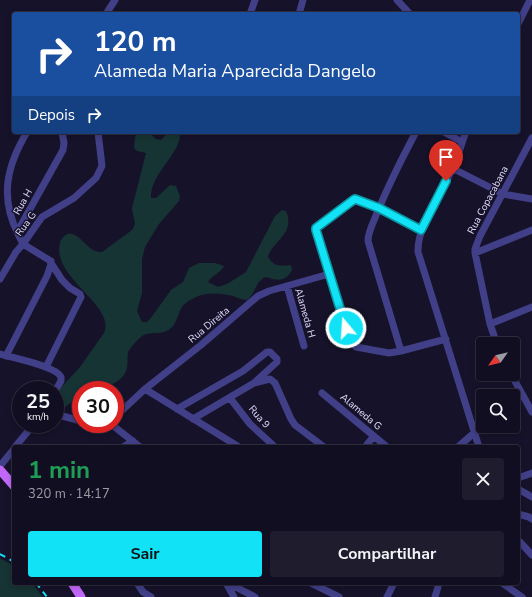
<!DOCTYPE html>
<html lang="pt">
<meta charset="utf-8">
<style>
body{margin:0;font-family:"Nunito Sans",sans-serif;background:#1e1c2d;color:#f1f3f6;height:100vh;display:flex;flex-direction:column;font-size:15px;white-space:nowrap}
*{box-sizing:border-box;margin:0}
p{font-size:13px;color:#9c9ca5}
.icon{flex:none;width:22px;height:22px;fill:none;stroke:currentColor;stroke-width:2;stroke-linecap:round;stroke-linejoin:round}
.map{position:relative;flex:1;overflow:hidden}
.side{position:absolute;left:12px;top:445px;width:508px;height:140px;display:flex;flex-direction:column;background:#100e20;border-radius:4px;box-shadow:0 2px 6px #0003,0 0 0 1px #302e3e}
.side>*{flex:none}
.top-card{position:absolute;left:12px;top:12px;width:508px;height:122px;border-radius:4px;box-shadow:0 2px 6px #0003,0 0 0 1px #302e3e;background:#1a4fa0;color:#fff;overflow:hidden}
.needle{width:26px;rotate:236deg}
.controls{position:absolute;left:476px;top:337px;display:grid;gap:8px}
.controls a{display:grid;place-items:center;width:44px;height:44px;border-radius:4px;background:#100e20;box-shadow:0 2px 6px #0003,0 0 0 1px #302e3e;font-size:20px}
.speed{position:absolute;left:12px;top:381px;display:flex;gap:8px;font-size:20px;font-weight:700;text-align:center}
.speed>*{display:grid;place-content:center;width:52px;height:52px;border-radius:50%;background:#100e20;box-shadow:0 2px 6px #0003,0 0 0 1px #302e3e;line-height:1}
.speed small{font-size:10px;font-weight:400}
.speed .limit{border:6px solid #d22;background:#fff;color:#111}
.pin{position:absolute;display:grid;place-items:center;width:34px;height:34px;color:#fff;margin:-41px -17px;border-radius:50% 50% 50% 0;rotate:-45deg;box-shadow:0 0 4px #0007}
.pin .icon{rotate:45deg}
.me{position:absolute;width:44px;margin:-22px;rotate:342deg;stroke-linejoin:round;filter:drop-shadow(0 0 3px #0008)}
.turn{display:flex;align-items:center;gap:14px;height:84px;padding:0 16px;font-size:18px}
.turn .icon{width:52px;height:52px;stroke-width:2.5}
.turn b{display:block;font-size:28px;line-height:34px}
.then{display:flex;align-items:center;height:38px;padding:0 16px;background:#0003;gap:8px;font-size:15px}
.round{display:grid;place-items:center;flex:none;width:42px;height:42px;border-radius:4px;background:#1e1c2d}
.summary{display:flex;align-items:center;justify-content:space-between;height:68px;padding:0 16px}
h1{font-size:24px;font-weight:700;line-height:30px;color:#1e9e55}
.action{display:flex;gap:8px;margin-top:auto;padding:8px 16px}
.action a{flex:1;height:46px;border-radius:4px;background:#11e2f6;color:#111;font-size:16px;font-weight:700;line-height:46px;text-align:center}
.action a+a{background:#1e1c2d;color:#f1f3f6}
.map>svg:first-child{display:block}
.green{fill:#153433}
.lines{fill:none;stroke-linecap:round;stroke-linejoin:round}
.minor{stroke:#413f87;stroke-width:7}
.major{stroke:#c168f9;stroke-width:9}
.rail{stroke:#11e2f6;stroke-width:2;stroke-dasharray:6 5;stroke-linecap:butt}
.route-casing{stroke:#0b93a0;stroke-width:10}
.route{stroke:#11e2f6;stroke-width:7}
.labels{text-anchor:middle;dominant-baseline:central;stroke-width:3;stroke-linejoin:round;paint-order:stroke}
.street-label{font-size:10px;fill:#e0ddfe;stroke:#16122a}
</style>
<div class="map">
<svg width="532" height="597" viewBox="0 0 532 597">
<rect width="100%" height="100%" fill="#16122a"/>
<!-- green -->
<path class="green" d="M138,132H149L156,139L161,140L164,137L167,132H180C182,153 150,173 151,198H156L170,185L176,186L180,196L179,201L159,224L145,247L142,259V293L137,311L142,322H147L150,319L171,290L183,282L189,268L199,263H215L224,266C221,273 212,275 208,282L218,287L227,284L246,272L275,216L282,210L286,211C296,234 272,241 268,257C274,267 281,266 291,265L292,270C286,282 277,281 266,277C255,281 256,293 247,300C242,300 238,298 233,296C220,293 206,292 194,298C176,307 182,313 173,326C164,337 152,330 142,336C138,339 130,348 128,352C127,357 128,363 127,368C123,386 97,390 81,390V395L60,411L56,410L55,398L57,392L80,367L104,333C107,325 105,319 101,312C90,293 53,269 60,243C61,239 64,235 68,234C81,232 88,254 102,252L132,230C138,222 132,217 132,208L146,153L137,151L134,148L135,137Z
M0,558L14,566V583H32L43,597H0Z"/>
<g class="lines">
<!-- minor -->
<path class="minor" d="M397,0L410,14
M106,14L115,0
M250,14L255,0
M299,14L303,0
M518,24L530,0
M444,132L462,142
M466,132C461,144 458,158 452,170C441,193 417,226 418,252L479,447
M452,168L503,194L532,199
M421,230L379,208L355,199L318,226L316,231L351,342L356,347L389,353L401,351L446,339
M18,234C0,198 6,167 27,132
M475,253L532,230
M0,279L16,252L23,244L18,234L21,225L63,150L64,143L62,132
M287,286L304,346
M490,324L532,307
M497,344L490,324L475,253V249L480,236L532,138
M401,351L368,241C368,233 372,225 375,218C387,188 401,160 416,132
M0,354C13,358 56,366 61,377V381L55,391
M6,356L47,276L51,264V261
M46,367L81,297L80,294L70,288L62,280L49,260L23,244L42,217L74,198L96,178L102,166L98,132
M511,374L532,412
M145,389L239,447
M322,393L387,447
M230,398L250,424L275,447
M177,409L243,371L267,352H270L277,359V362L255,382
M55,414L81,421
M115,417L145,389L201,345L258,296L269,291L329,274
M193,419L254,383L270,379L275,383L291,419L295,425L324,447
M91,424L100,426L105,424
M111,424L140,447
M15,447L34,424
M123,447L133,441
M365,447L374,436
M458,447L474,433
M0,466L14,449
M518,478L532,473
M518,489L532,497
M518,514L529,517L532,519
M518,540L532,555
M137,583L143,592L151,597
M226,583L234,597
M228,583L255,597
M311,583L339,597
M502,583L522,597
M387,597L394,583
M435,597L438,587"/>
<!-- major -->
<path class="major" d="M0,470L14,486
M72,583L81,597"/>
<!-- rail -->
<path class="rail" d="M0,554L14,562
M36,583L47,597"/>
</g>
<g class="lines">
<!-- route casing -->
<g class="route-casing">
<path id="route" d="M346,328L316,230V228L352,201L355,199L379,208L421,230L446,181"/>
</g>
<!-- route -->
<use href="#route" class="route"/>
</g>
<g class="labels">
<!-- street labels -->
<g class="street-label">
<text transform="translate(488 200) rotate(-62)">Rua Copacabana</text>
<text transform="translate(23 202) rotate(-60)">Rua H</text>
<text transform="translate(26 224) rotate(-54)">Rua G</text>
<text transform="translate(305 313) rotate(74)">Alameda H</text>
<text transform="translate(209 325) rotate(-40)">Rua Direita</text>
<text transform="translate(361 412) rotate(40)">Alameda G</text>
<text transform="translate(259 417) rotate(49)">Rua 9</text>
</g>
</g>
</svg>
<div class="controls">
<a><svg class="needle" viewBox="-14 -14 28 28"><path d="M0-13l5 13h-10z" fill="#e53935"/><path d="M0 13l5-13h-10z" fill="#9c9ca5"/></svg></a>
<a><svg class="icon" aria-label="search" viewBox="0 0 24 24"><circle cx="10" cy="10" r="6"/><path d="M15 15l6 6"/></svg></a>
</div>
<div class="speed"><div>25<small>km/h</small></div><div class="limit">30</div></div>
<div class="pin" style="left:446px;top:181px;background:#d93025"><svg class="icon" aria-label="arrive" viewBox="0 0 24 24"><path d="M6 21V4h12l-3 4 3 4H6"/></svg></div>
<svg class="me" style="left:346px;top:328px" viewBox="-20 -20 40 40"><circle r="17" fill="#11e2f6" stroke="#fff" stroke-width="3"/><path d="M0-11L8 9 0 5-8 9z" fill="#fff"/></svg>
<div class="top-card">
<div class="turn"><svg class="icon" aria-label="right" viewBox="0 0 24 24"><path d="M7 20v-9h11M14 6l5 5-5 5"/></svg><div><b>120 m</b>Alameda Maria Aparecida Dangelo</div></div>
<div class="then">Depois<svg class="icon" aria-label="right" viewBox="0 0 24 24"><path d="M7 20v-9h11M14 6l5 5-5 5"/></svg></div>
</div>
<section class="side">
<div class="summary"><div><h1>1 min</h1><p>320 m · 14:17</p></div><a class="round"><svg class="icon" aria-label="close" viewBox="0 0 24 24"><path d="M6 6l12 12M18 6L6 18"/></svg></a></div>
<div class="action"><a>Sair</a><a>Compartilhar</a></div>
</section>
</div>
